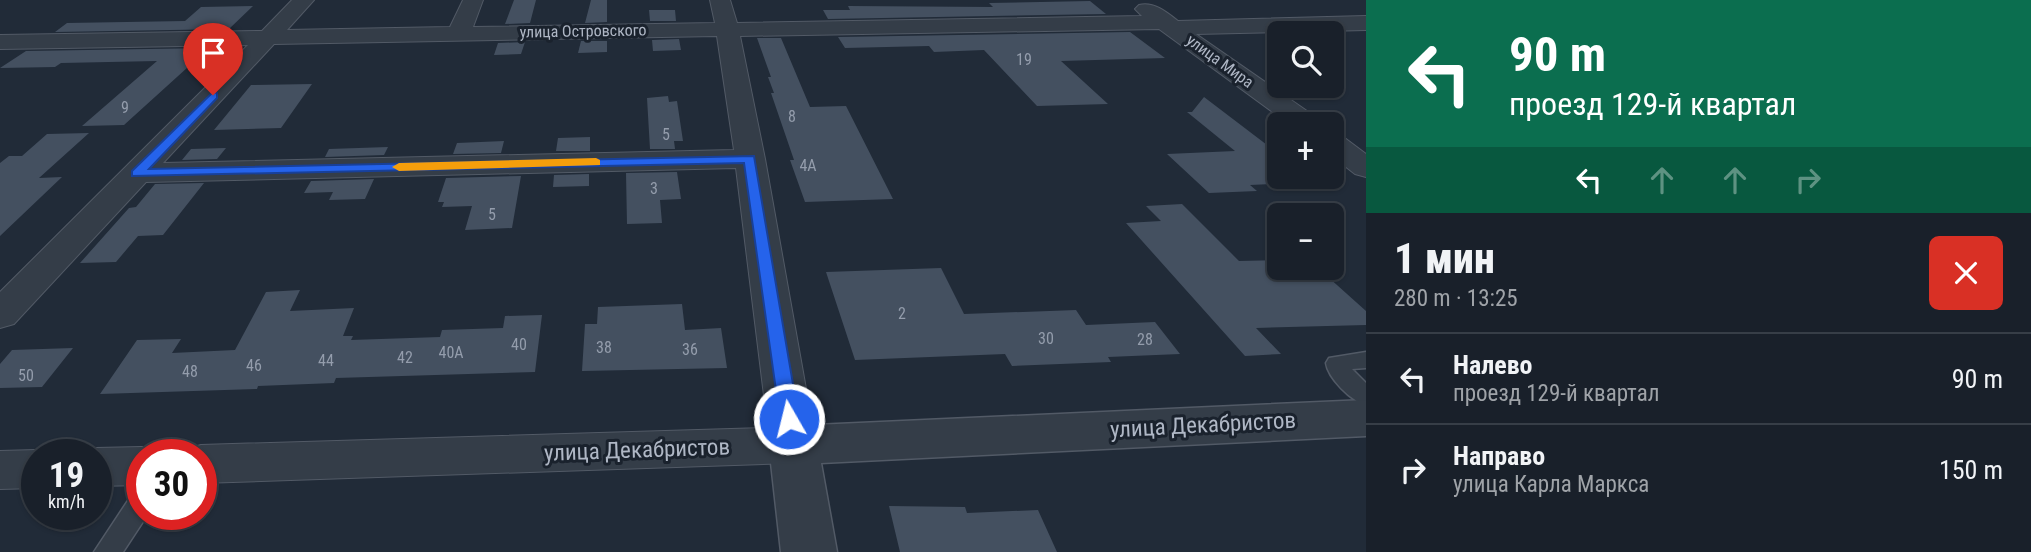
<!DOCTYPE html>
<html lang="ru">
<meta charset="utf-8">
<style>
body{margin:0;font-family:"Roboto Condensed",sans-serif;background:#262d36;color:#f1f3f6;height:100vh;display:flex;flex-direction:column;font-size:26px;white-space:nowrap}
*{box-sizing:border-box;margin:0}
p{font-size:23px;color:#9fa3a8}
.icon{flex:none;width:38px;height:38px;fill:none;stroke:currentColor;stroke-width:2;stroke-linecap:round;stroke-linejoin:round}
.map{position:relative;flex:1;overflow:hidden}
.side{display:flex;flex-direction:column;background:#19202a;width:665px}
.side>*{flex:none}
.banner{background:#0b6e4f;color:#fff;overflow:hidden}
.buttons{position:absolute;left:1267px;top:21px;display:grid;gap:14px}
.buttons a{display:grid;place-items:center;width:77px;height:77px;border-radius:10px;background:#19202a;box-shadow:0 2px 5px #0004,0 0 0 2px #373e47;font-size:35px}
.speed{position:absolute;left:21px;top:439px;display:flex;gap:14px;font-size:35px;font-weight:700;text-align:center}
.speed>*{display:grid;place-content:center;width:91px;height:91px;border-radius:50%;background:#19202a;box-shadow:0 2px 5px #0004,0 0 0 2px #373e47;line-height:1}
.speed small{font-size:18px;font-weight:400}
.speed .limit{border:10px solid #d22;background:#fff;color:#111}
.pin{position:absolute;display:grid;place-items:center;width:60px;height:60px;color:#fff;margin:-72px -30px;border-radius:50% 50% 50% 0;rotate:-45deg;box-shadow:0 0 7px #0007}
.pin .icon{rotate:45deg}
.me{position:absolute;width:77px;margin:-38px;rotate:352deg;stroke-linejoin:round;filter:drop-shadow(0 0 5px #0008)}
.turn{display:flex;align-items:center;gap:24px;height:147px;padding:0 28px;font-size:32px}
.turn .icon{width:91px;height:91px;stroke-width:2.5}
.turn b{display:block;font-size:49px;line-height:60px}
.lanes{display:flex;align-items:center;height:66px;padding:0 28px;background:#0003;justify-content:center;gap:35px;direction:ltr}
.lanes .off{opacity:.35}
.round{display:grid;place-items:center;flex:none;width:74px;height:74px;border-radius:10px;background:#262d36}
.head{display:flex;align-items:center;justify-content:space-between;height:119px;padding:0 28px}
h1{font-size:42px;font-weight:800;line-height:52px}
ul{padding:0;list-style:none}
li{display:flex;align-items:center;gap:21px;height:91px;padding:0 28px;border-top:2px solid #373e47}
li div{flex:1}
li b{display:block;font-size:26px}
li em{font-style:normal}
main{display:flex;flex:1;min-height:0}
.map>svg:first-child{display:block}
.building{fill:#445060}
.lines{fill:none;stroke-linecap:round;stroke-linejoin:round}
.service-casing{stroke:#525a66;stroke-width:3}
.minor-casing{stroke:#525a66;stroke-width:2}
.tertiary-casing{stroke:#525a66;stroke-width:3}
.service{fill:#343d48;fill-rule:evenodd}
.minor{fill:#343d48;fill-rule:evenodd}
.tertiary{fill:#343d48;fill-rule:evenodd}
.route{fill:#2563eb;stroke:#184099;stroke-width:2}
.slow{fill:#f59e0b}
.labels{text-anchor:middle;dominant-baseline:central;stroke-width:6;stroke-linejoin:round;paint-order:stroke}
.far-street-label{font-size:16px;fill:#afb7c5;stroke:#1a222d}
.number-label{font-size:16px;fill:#949dac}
.near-street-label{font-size:23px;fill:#afb7c5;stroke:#1a222d}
</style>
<main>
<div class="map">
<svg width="1366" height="552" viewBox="0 0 1366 552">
<rect width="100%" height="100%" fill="#212b38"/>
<!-- building -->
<path class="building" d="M514,0H536L530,23L505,24Z
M591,0H607V22L585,23Z
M1090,1L1106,14L828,19L823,10H850L848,6L993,7L989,3Z
M253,6L229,29L55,32L67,23L185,21L201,7Z
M649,10H675L676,21H650Z
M1130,32L1165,58L1061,61L1108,104L1037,106L984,50L934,52L929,46L845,48L838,37Z
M757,38H781L810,107L846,106L893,199L805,202L790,160H794L771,93H774L768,77H771Z
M679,39L681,50L653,51L652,40Z
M581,41H607V52L578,53Z
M525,42L521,54L494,55L498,43Z
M209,48L124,125L82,126L157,61L61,63L55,67L0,68L26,51Z
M312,84L281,128L214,130L251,85Z
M668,96L669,102L677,101L683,141H674L675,149H650L647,98Z
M1204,97L1279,154V177H1309L1316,182L1250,185L1257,191L1209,193L1167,154L1235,151L1187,112H1192Z
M89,133L39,178L62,177L0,236V163L9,156H22L47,134Z
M590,137V151H556L558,138Z
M504,141L501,153L453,154L457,143Z
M388,147L384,155L325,157L329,149Z
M226,148L217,159L182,160L191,149Z
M677,172L681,199L660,200L662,223L627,224L626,173Z
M589,174V186L553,187L554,175Z
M521,176L512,228L465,230L472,206L442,207L444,202H438L446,178Z
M374,179L365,199L329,200L333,192L304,193L311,181Z
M204,183L163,235L138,236L116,262L80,263L129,208L136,207L155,184Z
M1182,204L1239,261L1279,260V268H1318L1366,311V325L1256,328L1281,354L1245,356L1126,223L1161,221L1146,206Z
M941,268L964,314L1076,310L1086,325L1155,322L1180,354L1108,357L1111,362L1012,366L1005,354L855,360L826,272Z
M300,290L290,311L354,308L343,336H353L351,340L440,337L442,330L503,328L505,316L542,315L535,372L336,378L334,383L258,386L257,389L100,394L137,340L181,339L172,353L235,350L266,292Z
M682,304L685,330L721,328L727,368L582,371L585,324H597L598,307Z
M73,348L42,387L0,388V364L12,350Z
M889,506L965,507L967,513L1038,510L1057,552H900Z"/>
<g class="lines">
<!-- service casing -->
<g class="service-casing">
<path id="service" d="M1366,352V368L1352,369L1366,383V405C1351,401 1328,378 1326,363L1329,358Z
M142,490V514H148L123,552H94L133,493Z"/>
</g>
<!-- minor casing -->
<g class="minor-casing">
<path id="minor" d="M292,0H314L287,30L450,27L463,0H483L473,27L715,23L710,0H730L737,23L1142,16L1135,9L1139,5C1153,1 1167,12 1178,21L1366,16V30L1196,34L1317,118L1321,124H1289L1159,29L740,36L765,159L816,445L809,458L793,463L201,483V455H182L184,450L201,445L768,428L736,168L146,182L14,324L0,328V292L248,45L0,49V35L262,31ZM717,36L734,150L163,163L274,44Z
M1332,133L1342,136L1366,154V177L1355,174L1332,156Z
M142,447L160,455H142V485L96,486V455H78L96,448Z
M37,450L53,455H37V488L0,489V451Z"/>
</g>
<!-- tertiary casing -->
<g class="tertiary-casing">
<path id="tertiary" d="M1366,400V436L821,463L837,552H781L769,445L776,431L793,426Z"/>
</g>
<!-- service -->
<use href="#service" class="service"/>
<!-- minor -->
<use href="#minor" class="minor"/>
<!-- tertiary -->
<use href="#tertiary" class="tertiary"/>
</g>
<!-- route -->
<path class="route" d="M213,92L217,93V98L149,169L754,156L799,419L796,424L789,426L783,424L780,419L744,163L132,176V171Z"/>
<!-- slow -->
<path class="slow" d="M596,158L600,160V165L399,171L392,167L399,163Z"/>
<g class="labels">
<!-- far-street labels -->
<g class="far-street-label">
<text transform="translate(583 31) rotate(-1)">улица Островского</text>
<text transform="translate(1220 61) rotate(36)">улица Мира</text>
</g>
<!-- number labels -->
<g class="number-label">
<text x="1024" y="59">19</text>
<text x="125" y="107">9</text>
<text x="792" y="116">8</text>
<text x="666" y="134">5</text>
<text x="808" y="165">4А</text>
<text x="654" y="188">3</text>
<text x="492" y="214">5</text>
<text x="902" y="313">2</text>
<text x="1046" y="338">30</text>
<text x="1145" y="339">28</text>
<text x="519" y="344">40</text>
<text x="604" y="347">38</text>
<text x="690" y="349">36</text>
<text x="451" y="352">40А</text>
<text x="405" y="357">42</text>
<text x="326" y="360">44</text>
<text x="254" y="365">46</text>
<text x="190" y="371">48</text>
<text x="26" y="375">50</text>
</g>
<!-- near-street labels -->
<g class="near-street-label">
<text transform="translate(1203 425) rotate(-3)">улица Декабристов</text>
<text transform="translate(637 450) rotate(-2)">улица Декабристов</text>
</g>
</g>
</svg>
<div class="buttons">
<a><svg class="icon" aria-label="search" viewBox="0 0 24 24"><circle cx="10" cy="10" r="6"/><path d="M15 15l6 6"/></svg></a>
<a>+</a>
<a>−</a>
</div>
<div class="speed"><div>19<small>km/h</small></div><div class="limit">30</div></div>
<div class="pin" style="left:213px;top:95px;background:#d93025"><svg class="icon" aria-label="arrive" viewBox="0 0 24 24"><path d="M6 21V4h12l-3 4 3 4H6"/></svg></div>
<svg class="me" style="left:789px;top:419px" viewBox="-20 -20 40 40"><circle r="17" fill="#2563eb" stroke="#fff" stroke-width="3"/><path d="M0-11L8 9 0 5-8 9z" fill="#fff"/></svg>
</div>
<section class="side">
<div class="banner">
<div class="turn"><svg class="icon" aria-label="left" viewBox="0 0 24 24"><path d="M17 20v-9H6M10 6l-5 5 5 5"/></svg><div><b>90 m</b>проезд 129-й квартал</div></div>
<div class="lanes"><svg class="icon" aria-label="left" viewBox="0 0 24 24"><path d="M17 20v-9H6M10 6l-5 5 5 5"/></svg><svg class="icon off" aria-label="ahead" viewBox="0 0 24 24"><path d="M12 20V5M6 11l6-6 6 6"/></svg><svg class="icon off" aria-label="ahead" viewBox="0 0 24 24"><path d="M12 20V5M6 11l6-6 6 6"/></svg><svg class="icon off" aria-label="right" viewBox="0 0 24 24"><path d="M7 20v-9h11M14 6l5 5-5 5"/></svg></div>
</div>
<div class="head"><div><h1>1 мин</h1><p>280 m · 13:25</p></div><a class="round" style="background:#d93025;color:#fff"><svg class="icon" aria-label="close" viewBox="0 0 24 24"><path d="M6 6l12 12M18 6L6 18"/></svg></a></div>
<ul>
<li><svg class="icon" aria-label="left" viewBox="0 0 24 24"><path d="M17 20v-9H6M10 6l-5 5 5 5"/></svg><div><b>Налево</b><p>проезд 129-й квартал</p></div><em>90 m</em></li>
<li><svg class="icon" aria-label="right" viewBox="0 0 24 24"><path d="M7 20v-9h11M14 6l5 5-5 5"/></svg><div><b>Направо</b><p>улица Карла Маркса</p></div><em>150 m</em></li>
</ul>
</section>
</main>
